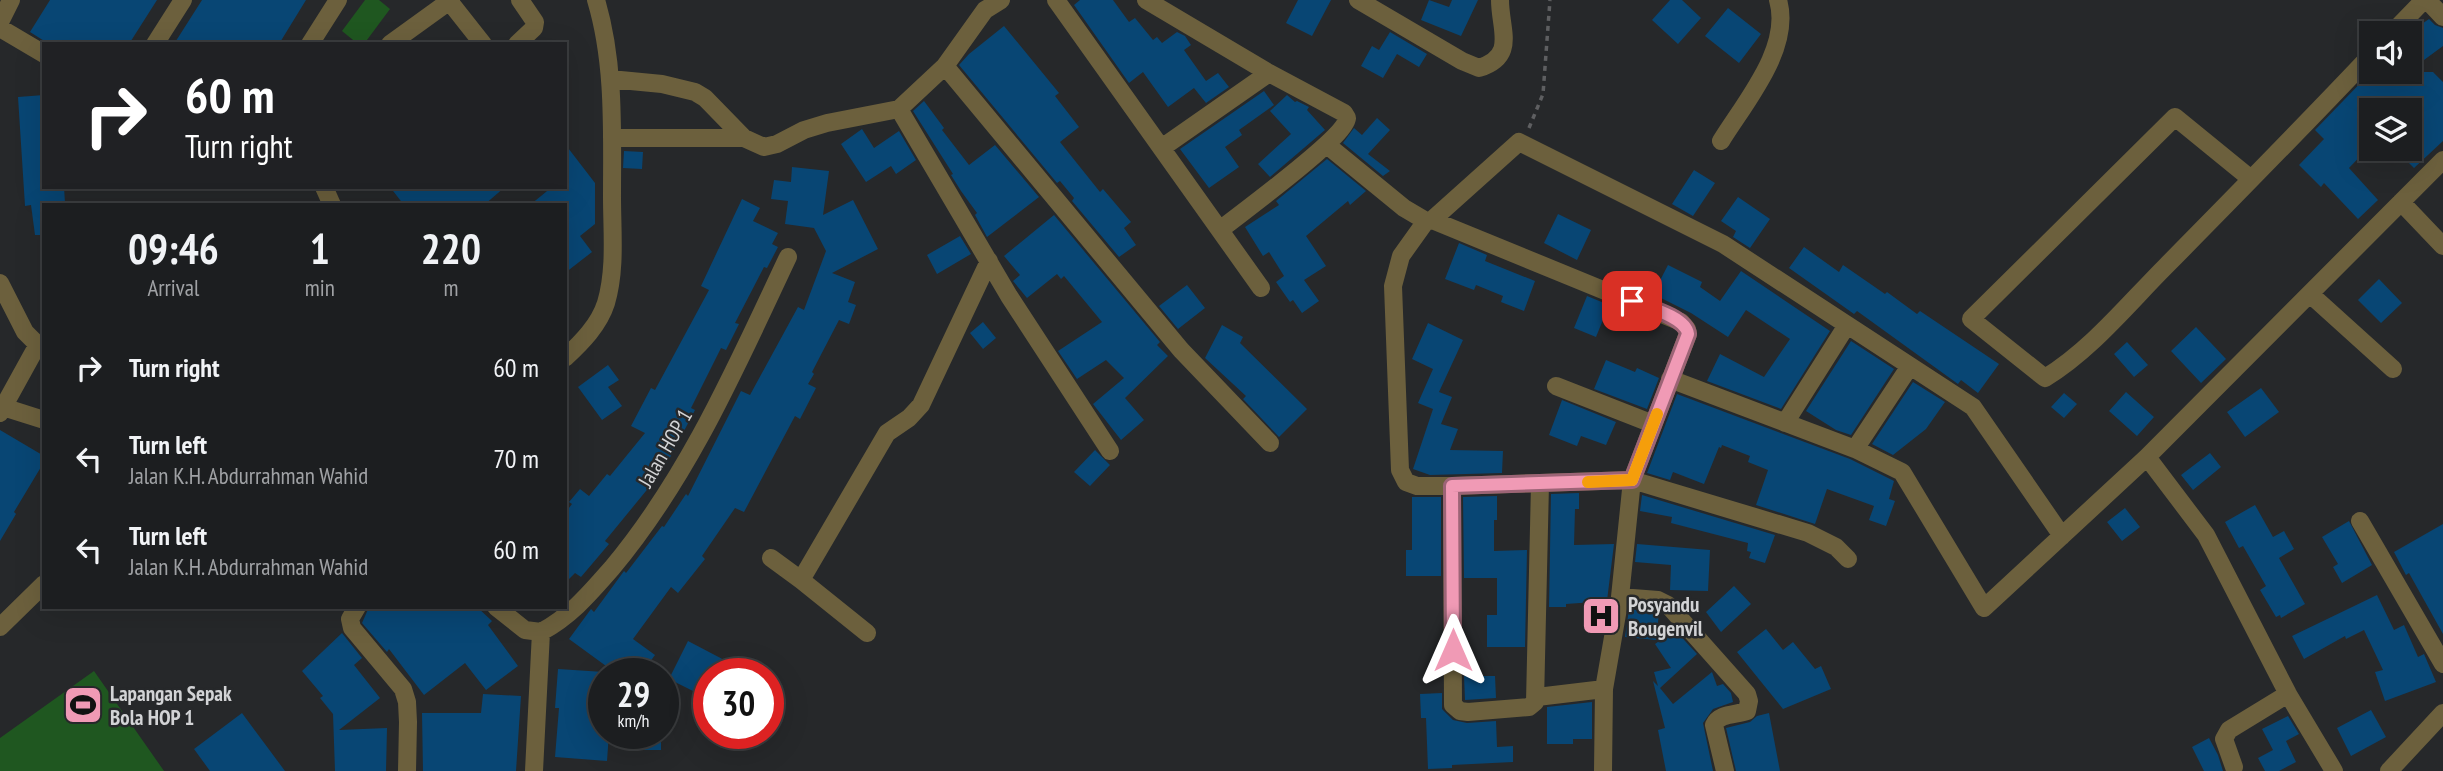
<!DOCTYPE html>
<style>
body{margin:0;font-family:"PT Sans Narrow",sans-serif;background:#252729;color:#f1f3f6;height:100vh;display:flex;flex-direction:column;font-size:26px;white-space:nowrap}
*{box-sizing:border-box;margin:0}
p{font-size:23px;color:#a0a2a5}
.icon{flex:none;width:38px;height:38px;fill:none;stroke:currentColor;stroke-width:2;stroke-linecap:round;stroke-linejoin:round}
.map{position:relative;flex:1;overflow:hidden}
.sheet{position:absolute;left:42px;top:203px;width:525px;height:406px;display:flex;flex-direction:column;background:#1c1e20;border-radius:0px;box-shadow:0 7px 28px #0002,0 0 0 2px #3a3c3e}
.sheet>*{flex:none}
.guide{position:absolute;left:42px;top:42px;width:525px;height:147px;border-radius:0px;box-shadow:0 7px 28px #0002,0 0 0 2px #3a3c3e;background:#202124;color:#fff;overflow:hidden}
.fabs{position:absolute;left:2359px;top:21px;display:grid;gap:14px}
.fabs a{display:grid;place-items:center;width:63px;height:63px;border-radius:0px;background:#1c1e20;box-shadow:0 7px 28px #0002,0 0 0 2px #3a3c3e;font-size:35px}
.speed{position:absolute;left:588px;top:658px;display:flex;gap:14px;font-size:35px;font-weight:700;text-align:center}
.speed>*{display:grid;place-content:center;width:91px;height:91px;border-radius:50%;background:#1c1e20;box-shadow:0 7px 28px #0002,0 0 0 2px #3a3c3e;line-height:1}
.speed small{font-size:18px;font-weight:400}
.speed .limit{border:10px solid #d22;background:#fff;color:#111}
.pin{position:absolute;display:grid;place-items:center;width:60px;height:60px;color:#fff;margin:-30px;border-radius:14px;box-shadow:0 4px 10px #0006}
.me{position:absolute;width:77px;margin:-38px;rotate:0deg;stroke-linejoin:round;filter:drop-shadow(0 0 5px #0008)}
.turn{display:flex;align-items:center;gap:24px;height:147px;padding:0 28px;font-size:32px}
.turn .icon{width:91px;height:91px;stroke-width:2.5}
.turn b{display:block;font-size:49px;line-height:60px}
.eta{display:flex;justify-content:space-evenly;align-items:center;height:119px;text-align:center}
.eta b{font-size:42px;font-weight:700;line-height:49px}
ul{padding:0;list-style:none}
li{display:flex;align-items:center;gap:21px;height:91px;padding:0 28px}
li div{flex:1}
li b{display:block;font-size:26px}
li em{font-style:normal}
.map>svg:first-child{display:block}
.green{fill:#1f5720}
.building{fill:#084674}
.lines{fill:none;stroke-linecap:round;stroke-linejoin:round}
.path{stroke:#5e5f61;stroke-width:3.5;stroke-dasharray:5 5;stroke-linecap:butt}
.minor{stroke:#6c603d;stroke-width:18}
.route-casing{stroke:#9c6476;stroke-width:18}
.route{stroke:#f09ab5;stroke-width:12}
.slow{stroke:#f59e0b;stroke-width:12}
.labels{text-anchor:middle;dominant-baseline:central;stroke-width:5;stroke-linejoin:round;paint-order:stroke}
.street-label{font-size:21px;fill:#d2d3d5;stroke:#26282a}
.poi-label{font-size:21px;font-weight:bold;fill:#d2d3d5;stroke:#26282a;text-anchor:start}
</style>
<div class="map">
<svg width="2443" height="771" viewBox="0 0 2443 771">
<rect width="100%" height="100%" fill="#26282a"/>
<!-- green -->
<path class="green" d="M365,0H379L390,9L364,44H358L342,31Z
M94,671L164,771H0V738Z"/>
<!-- building -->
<path class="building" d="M50,0H157L129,44H49L30,32Z
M202,0H306L279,44H174Z
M1080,0H1113L1129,22L1135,18L1153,40L1157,37L1162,43L1177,32L1185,36L1191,45L1184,50L1206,81L1218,73L1229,87L1206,103L1194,88L1168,107L1143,72L1129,83L1074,5Z
M1298,0H1331L1312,36L1286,23Z
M1429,0L1449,7L1452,0H1478L1461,36L1421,20Z
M1670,0H1682L1701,18L1678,44L1652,20Z
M1728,8L1761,34L1739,63L1705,36Z
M2429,19L2435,25L2443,28V46L2424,60L2410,41L2409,33Z
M1004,26L1059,93L1055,96L1079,127L1060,142L1100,192L1103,189L1131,222L1124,228L1136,245L1119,257L1072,201L1074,198L1060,181L1057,183L959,65L969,54Z
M1390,32L1427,54L1419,67L1397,54L1383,78L1361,66L1372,46L1379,50Z
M2371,72H2433L2443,82V141L2414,168L2395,149H2410V110H2406L2395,99L2384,110H2371V145L2349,168L2378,200L2358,219L2324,183L2321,187L2299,165L2324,139L2315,130Z
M1264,91L1274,105L1239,130L1242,135L1225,147L1239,167L1209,188L1180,149Z
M44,95V187H64L65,203L44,204V235H35L31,205L25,206L18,97Z
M1287,95L1295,102L1297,101L1309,107L1307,110L1325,130L1270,177L1258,164L1291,134L1270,111Z
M924,101L944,128L942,130L969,165L995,145L1039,197L987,237L975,215L977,213L961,191L951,175L953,174L913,111Z
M1377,118L1390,130L1368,154L1390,171L1383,176L1343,143L1354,128L1362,135Z
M862,129L874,148L899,131L916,160L896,174L891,166L866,182L841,144Z
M565,144L595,183V224L580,236L592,252L565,273V205H530L552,187H565Z
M624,151L643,152L642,169L623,168Z
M1327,159L1366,191L1350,205L1348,201L1306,236L1326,266L1304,280L1319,301L1302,313L1293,300L1290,302L1276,282L1284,276L1269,252L1263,256L1245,227L1279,205L1276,201Z
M792,167L829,171L823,215L853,200L878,249L832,273L855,282L848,302L856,305L849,324L839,320L812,372L814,374L808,384L816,388L800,419L795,416L744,512L735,508L702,556L705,559L678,593L671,587L633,639L655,655L641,674H617L569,639L591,609L594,612L624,571L626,573L662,526L664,527L686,494L688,496L741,391L750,395L798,307L804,310L826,251L814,228L785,224L788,201L771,199L774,180L791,182Z
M1694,170L1715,183L1693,216L1672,204Z
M390,187H505L484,205H404Z
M1738,197L1770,219L1750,248L1733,237L1736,231L1721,221Z
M742,199L760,208L753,221L778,233L772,244L778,247L767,268L764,267L735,323L739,324L726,350L721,348L691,408L695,410L664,469L605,541L609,544L581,577L575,573L565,583V513L572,504L569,502L580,489L589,496L607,474L610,476L645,433L631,426L651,388L655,390L709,290L701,286Z
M1558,214L1591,230L1577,260L1544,243Z
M1054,215L1160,342L1157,345L1168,356L1125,398L1144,420L1121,440L1093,404L1124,378L1106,360L1077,379L1058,351L1102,322L1064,276L1061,279L1057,274L1027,298L1013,281L1020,275L1004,256Z
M960,236L971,254L937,274L927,255Z
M1459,243L1487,255L1485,261L1535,281L1524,311L1501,302L1503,296L1476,285L1474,290L1445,279Z
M1804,247L1839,272L1843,265L1885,294L1887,292L1917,314L1920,311L1999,364L1978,393L1961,380L1958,384L1857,311L1854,314L1789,268Z
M1668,265L1702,282L1700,287L1720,301L1741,271L1830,331L1781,409L1707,381L1720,354L1764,377L1790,339L1746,310L1728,337L1691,313L1653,294Z
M2379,279L2402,303L2381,323L2358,300Z
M1187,285L1205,308L1178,329L1159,306Z
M1587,296L1609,305L1596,337L1574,328Z
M983,322L996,338L983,349L970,333Z
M1428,323L1463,340L1439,392L1452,397L1441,424L1458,429L1450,450L1503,451L1502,473L1430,475L1413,469L1433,409L1418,403L1433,369L1412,359Z
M1222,325L1243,337L1240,343L1307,409L1279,437L1243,399L1246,396L1205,358Z
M2196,327L2226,359L2201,383L2171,351Z
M1851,341L1894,369L1851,435L1836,430L1806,411Z
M2127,342L2148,365L2134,377L2114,354Z
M1606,360L1635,372L1637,368L1659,378L1647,409L1594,389Z
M608,365L619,380L608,387L622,406L602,420L578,387Z
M1913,382L1945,402L1926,429L1893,455L1872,444Z
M2261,388L2279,412L2245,437L2227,412Z
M2126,392L2154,417L2137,436L2109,411Z
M2064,393L2077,404L2064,418L2051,407Z
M1677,394L1850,459L1894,481L1889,499L1895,501L1886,526L1869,520L1874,506L1827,489L1815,524L1756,505L1768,470L1748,462L1750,456L1722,445L1721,448L1719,447L1704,484L1673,472L1670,480L1647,473Z
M1562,400L1616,422L1606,445L1581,436L1577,446L1549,435Z
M0,430L44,456V462L14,512L16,514L0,541Z
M1095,450L1110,465L1090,486L1074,472Z
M2210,453L2221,467L2193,490L2181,475Z
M1579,493V509H1575L1574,545L1614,544L1604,625H1594V602L1566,604V607H1549L1551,494Z
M1642,495L1775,535L1765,563L1749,558L1751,552L1747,551L1748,543L1671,523L1672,517L1640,511Z
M1497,496V520H1494V551L1527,550L1525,647H1487V615H1497V578H1464L1463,497Z
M1412,497H1441V576H1406V550H1412Z
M2255,505L2273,537L2284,531L2294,549L2279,558L2305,604L2281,618L2280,615L2276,617L2260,590L2266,586L2243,546L2239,548L2225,522Z
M2125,508L2140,527L2122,541L2107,522Z
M2349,521L2372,565L2342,583L2333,567L2338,564L2322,537Z
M2443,524V634L2409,573L2406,575L2394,552Z
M1637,544L1710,550L1708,591L1670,590L1671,565L1635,562Z
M1734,586L1751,604L1721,632L1706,612Z
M2377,595L2394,630L2404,625L2418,657L2424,654L2436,682L2385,701L2375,672L2383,670L2364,630L2346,639L2345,636L2304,659L2292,636Z
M369,607H477L492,621L488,625L518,666L486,690L465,663L424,695L389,649L387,652L362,623Z
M1629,609L1659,613L1656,640L1625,637Z
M1766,629L1783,650L1793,642L1815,669L1821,666L1831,689L1783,709L1737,652Z
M1675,630L1697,654L1660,688L1673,704L1712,672L1717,686L1723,684L1731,693L1733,702L1713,709L1703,723L1713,771H1666L1658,730L1665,728L1653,681L1658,686L1654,672L1671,668L1655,644Z
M342,633L362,658L354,665L380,698L339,730L387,728L386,771H335L333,714L320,698L323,696L302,671Z
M688,641L730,663L724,674H709V699L669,679Z
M558,669L604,672V733H609L607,761L555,757L559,708H555Z
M1464,676H1495L1496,698L1465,700Z
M1442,693V709L1453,720L1467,723L1496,721L1497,747L1513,746V762L1452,765V768L1428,769L1426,718H1421L1420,694Z
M483,694L521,696L516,771H423L422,713H481Z
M1592,702V739H1573V744H1547V707Z
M2371,710L2386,737L2351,756L2337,728Z
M242,713L285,771H210L194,749Z
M1769,713L1780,771H1736L1726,728L1750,722L1757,716Z
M2288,716L2299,734L2286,741L2296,762L2279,771H2265L2258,758L2273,750L2262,729Z
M643,733H661V750H643Z
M2209,738L2218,755L2223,771H2204L2192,747Z"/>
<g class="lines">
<!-- path -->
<path class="path" d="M1529,128L1543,94L1550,0"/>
<!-- minor -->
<path class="minor" d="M1056,0L1261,288
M1146,0L1269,73L1344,113L1347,118C1345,138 1241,213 1220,230
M1358,0L1462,61L1479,68C1517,56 1500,30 1500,0
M2427,0L2443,17
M449,1L483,44
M0,22L11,0
M0,28L44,54
M2392,33L2424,0
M155,44L183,0
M310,44L338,0
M390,44L451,0
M517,44L534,28L535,22L520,0
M945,66L1181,350L1270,443
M610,79L662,84L695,92L705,98L744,138L764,147L777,144L804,130L827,123L899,109L945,66L985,10L1001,0
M899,109L1009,296L1110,451
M612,138H744
M1721,141C1745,102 1792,48 1778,0
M1327,145L1404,208L1426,221
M1163,147L1269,73
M2251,179L2175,117L1971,319L2045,378C2091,350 2128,304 2166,266C2235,196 2304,126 2371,55
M324,187L332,205
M2401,202L2443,246
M1432,220L1426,221L1401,256L1393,286L1400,470L1406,482L1417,486H1452L1632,480L1808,533L1836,547L1848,559
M0,283L25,332L44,351
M2310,294L2393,369
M565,358C582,342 599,325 606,303C616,269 612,232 612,197C612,132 615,63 596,0
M1670,379L1855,449L1910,366
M1556,386L1653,424
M0,406L44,420
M0,413L37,346
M1785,423L1847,325
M1855,449L1902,472L1984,608L2147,457L2443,160
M2147,457L2206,535L2288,694L2334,771
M1452,486L1453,705L1460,711L1468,712L1529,707L1535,702L1540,484
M2360,521L2443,664
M771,558L801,580L887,433L909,418L921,405L989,261
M801,580L867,633
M1620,597L1658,600L1668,605L1747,694L1749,701L1747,711C1736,715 1719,713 1714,725L1725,771
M357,607L350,619L352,628L403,689L407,702L408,722L407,771
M496,607L525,630L541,632L534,771
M0,627L44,584
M541,632C571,616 590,593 612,568C689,476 737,365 788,257
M1537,697L1604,689
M2234,767L2224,739L2229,730L2288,694
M1603,771L1604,689L1620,597L1632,480L1688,334L1687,329L1681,322L1432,220L1519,142L1723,244L1973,407L2062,536
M2389,771L2443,713"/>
</g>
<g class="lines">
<!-- route casing -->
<g class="route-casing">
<path id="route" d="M1453,650L1452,486L1632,480L1688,334C1686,317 1647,307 1632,301"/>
</g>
<!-- route -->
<use href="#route" class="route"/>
<!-- slow -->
<path class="slow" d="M1588,482L1632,480L1657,414"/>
</g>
<!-- icons -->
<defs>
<g id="hospital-square" transform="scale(2.0125)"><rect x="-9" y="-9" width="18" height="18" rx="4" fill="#f09ab5" stroke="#26282a"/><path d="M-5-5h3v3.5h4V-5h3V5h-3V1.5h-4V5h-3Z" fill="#111"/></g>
<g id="stadium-square" transform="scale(2.0125)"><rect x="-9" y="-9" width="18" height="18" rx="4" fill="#f09ab5" stroke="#26282a"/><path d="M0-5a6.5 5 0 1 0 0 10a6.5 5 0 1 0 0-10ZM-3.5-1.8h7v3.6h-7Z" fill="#111"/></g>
</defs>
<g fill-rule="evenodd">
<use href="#hospital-square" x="1601" y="616"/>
<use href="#stadium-square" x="83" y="705"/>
</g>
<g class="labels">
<!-- street labels -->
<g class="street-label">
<text transform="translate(665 448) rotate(-60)">Jalan HOP 1</text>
</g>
<!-- poi labels -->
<g class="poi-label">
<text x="1628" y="604">Posyandu<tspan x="1628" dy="24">Bougenvil</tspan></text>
<text x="110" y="693">Lapangan Sepak<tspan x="110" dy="24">Bola HOP 1</tspan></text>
</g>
</g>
</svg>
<div class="fabs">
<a><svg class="icon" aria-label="sound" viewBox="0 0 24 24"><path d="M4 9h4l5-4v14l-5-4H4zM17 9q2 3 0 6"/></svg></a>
<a><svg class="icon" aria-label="layers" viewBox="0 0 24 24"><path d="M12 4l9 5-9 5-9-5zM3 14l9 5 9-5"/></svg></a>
</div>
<div class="speed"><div>29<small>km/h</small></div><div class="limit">30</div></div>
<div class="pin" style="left:1632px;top:301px;background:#d93025"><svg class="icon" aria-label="arrive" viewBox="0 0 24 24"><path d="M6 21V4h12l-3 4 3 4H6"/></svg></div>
<svg class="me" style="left:1453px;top:650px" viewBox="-20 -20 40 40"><path d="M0-17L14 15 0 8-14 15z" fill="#f09ab5" stroke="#fff" stroke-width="4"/></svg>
<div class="guide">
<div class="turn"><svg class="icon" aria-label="right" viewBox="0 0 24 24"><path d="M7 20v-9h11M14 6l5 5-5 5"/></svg><div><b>60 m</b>Turn right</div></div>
</div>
<section class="sheet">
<div class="eta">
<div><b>09:46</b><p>Arrival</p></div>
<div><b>1</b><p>min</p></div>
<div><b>220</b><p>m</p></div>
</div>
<ul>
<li><svg class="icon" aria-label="right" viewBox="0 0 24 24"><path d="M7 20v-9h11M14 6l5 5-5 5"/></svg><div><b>Turn right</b></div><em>60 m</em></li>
<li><svg class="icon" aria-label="left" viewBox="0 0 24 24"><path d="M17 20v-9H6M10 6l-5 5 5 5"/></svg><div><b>Turn left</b><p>Jalan K.H. Abdurrahman Wahid</p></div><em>70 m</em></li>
<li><svg class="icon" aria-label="left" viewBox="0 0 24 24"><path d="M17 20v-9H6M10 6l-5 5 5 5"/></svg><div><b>Turn left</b><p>Jalan K.H. Abdurrahman Wahid</p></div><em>60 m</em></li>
</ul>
</section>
</div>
